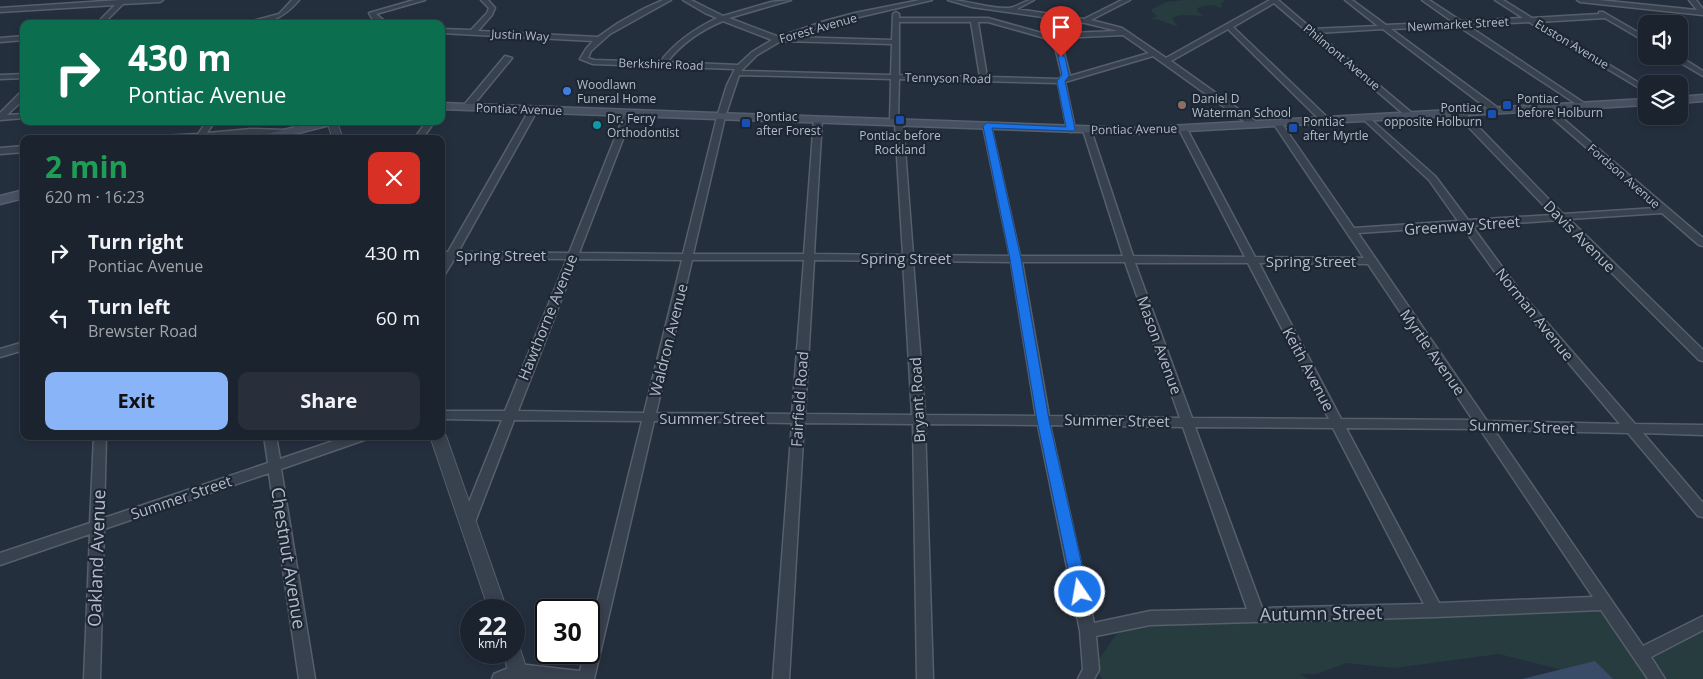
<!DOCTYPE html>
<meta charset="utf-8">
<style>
body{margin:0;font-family:"Open Sans",sans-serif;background:#282f3a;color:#f1f3f6;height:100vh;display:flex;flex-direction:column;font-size:19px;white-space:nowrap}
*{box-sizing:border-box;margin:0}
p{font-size:16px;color:#a0a4aa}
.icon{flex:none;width:28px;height:28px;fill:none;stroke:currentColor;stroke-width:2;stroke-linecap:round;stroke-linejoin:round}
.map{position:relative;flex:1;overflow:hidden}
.sheet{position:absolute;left:20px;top:135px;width:425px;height:305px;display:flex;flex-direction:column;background:#1b232e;border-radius:10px;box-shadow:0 2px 8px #0003,0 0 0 1px #39404a}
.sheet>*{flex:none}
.guide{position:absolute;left:20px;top:20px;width:425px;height:105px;border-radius:10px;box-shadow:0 2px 8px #0003,0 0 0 1px #39404a;background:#0b6e4f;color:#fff;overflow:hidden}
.controls{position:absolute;left:1638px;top:15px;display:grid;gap:10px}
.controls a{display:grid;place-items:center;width:50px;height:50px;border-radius:10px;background:#1b232e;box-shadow:0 2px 8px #0003,0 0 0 1px #39404a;font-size:25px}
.speed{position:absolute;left:460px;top:599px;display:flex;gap:10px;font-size:25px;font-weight:700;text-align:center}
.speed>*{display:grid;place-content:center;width:65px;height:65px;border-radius:50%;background:#1b232e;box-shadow:0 2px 8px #0003,0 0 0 1px #39404a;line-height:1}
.speed small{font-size:12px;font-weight:400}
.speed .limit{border:2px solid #111;border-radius:8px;background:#fff;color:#111}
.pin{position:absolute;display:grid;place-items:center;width:42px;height:42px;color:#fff;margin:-51px -21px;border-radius:50% 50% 50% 0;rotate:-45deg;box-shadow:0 0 5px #0007}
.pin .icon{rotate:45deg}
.me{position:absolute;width:55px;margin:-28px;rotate:348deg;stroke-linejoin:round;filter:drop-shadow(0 0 4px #0008)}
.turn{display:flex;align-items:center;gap:18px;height:105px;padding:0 25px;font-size:22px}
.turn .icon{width:65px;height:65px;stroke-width:2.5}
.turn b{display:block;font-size:35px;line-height:42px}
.round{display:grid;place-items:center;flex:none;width:52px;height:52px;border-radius:10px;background:#282f3a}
.summary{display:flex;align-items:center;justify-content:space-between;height:85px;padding:0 25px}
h1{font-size:30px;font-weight:700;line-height:38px;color:#1e9e55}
.cta{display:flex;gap:10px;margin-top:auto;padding:10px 25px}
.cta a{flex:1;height:58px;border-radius:10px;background:#8ab4f8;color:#111;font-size:20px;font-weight:700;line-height:58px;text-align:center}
.cta a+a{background:#282f3a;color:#f1f3f6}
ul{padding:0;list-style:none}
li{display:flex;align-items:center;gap:15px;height:65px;padding:0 25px}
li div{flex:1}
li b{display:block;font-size:19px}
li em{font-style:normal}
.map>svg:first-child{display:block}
.green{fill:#263c3f}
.water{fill:#394c67}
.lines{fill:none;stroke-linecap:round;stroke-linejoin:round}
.minor-casing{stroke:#565f6c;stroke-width:3}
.tertiary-casing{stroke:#565f6c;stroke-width:2}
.secondary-casing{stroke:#565f6c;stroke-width:3}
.minor{fill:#38414e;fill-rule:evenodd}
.tertiary{fill:#38414e;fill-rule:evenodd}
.secondary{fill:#465061;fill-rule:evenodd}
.route{fill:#1a73e8;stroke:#114b97}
.shop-dot{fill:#3f7fe0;stroke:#1d2633;stroke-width:2}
.education-dot{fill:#8d6e63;stroke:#1d2633;stroke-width:2}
.transit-dot{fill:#1a4fb4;stroke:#1d2633;stroke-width:2}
.culture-dot{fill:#0f9aa8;stroke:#1d2633;stroke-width:2}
.labels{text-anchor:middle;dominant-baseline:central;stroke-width:4.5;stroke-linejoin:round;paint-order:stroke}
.far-street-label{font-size:12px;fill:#b4bcc9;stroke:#1d2633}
.far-poi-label{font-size:12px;fill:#b4bcc9;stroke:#1d2633;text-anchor:start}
.street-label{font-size:15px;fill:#b4bcc9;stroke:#1d2633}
.near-street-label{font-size:18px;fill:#b4bcc9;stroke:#1d2633}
</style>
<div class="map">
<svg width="1703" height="679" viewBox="0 0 1703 679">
<rect width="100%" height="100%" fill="#242f3e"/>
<!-- green -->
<path class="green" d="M1184,0H1225L1221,4L1222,8L1211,5L1197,8L1198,12L1204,16L1180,15L1172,18L1178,27L1159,20L1151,19L1157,16L1152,12V9L1167,2Z
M1602,603L1640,652L1703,621V679H1585L1579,674L1499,654L1394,668L1346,663L1317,674H1299L1309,679H1103L1094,667L1115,636L1128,626Z"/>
<!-- water -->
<path class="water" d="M1595,661L1613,679H1522Z"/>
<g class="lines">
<!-- minor casing -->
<g class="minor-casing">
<path id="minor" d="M120,0H163L160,2L123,4L103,24H96L115,5L0,12V8Z
M292,0H299C282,20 267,24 241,24L279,14Z
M414,0H425L376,14L388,24C379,24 373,22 369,13Z
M481,0H488L495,8L492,15L478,31L598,37L618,23L645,8L663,0H671L610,34L591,51L588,58L594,60L660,62C675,42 694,29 717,18L705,13L683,0H691L723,16L771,2L791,0L729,18L779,37L825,21L855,13L920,0H932L829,24L791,37L892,40L893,14L896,12L899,14V18H988L1045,34L1118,31L1085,23L972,7L948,0C968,0 988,9 1008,8C1017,8 1023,0 1034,0L1017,9L1084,19L1122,0H1130L1091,20L1122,28L1166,58L1270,0H1278L1312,29L1378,26L1345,0H1352L1386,25L1453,22L1422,0H1429L1461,21L1523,18L1495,0H1503L1532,18L1599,14V12H1603L1646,37V42L1605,18L1538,22L1646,87V92L1529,22L1467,25L1584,103L1585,105L1581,107L1458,26L1391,29L1498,108V112H1492L1383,29L1317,33L1413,114L1406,116L1274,3L1233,27L1328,118V122H1322L1228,29L1171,61L1258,123V127H1252L1153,56L1065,82L1075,129L1071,132L1067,129L1058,83L899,79L898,120L903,122L913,255L1010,256L983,126L987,124L991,126L1020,256H1123L1083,130L1087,127L1091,130L1133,256L1245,257L1179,129L1183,126L1187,129L1255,257L1364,258L1273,123L1277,121H1280L1354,228L1458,221L1429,180L1364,120L1363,118L1367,116L1435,176L1468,220L1553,215L1456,114V110H1462L1563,214L1656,208L1541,108L1548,106L1703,238V246L1699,245L1662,213L1569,219L1703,350V361L1699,360L1559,220L1472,226L1522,294L1635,424L1703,425V435L1643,433L1703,503V517L1698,516L1628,433L1494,430L1643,646L1703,616V630L1651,657L1665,679H1648L1601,610L1435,617L1150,625L1096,636L1099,670L1094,679H1078L1083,669L1080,631L1038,425L925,424L933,679H917L913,424L804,423L789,679H773L792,423L654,421L594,679H492L494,674L518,664L580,671L585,652H589V636L642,421L514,420L475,522L473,526L468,528L463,526L461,522L502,420L441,419V411H505L567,259L455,258L445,274L441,275V263L444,258H441V252H448L530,109L534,107L538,109L458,252L569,253L625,113L629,111L633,113L579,253L683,254L717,117L727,85L735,69L593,64L580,59L586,49L593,41L441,33V29L471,30L487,13L489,8ZM723,21L772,40L752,52L738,65L667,62C682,43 701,30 723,21ZM899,22H971L980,77L899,75ZM978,22H988L1045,38H1053L1062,76L1059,79L987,77ZM1123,35L1149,53L1070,76L1060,38ZM781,41L892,44L891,75L741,71L757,55ZM739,75L891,79L890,122L895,124L903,255L814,254L822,119L818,117L814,119L804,254H693L725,117ZM1462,226L1514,298L1620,424L1487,421L1358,233ZM577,259L682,260L644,413L518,411ZM692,260H804L792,414L656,413ZM814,260L903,261L912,415L805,414ZM913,261L1011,262L1036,416L925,415ZM1022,262H1125L1180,418L1049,416ZM1135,263H1248L1329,419L1192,418ZM1259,263L1368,264L1473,420L1341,419ZM1050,425L1183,427L1247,609L1150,611L1094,623ZM1195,427L1333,428L1424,604L1262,608ZM1346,428L1480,429L1593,597L1439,603Z
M1577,0H1599L1697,10L1689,0H1696L1703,9V15L1580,2Z
M24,36V40L0,42V38Z
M505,56L512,58L470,109H464V105Z
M1669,56H1679L1703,71V76Z
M24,74V78L0,79V75Z
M21,92H24V99L7,115L24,114V118L0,120V113Z
M207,121H215L207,133L251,129L285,130L289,133L285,136C243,134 201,139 159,139L163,136L198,134Z
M292,121H300L304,129L303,131H297Z
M427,121H435L422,139H414Z
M24,146V152L0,154V148Z
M24,342V350L0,357V349Z
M94,436H106L104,518L268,463L264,436H276L280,459L348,436H369L367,439L281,469L315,679H299L269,473L104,529L100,679H84L90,534L0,565V553L90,523Z"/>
</g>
<!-- tertiary casing -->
<g class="tertiary-casing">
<path id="tertiary" d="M337,121V122L343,139H333L327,122Z
M441,431L446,436L507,610H489L430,436H441Z
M514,644L519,646L530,679H510L503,652H514Z"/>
</g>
<!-- secondary casing -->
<g class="secondary-casing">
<path id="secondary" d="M1703,95V101L1679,103V97Z
M1646,99V105L1133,134L441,109V103L1133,128Z
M319,121H339L338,123L275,139H255L256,137Z
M24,190V198L0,204V196Z"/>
</g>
<!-- minor -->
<use href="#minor" class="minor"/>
<!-- tertiary -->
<use href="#tertiary" class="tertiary"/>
<!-- secondary -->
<use href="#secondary" class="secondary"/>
</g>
<!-- route -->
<path class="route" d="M1061,55L1065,57L1069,76L1065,81L1075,129L1074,131L992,128L1021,259L1049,420L1088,592L1085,597L1080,599L1075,597L1073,592L1037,420L1010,259L983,126L987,123L1066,127L1057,81L1062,75L1058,57Z"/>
<!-- markers -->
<circle class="shop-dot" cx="567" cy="91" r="5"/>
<circle class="education-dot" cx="1182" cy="105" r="5"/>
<g class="transit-dot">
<rect x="1502" y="100" width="10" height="10" rx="2.5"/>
<rect x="1487" y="109" width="10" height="10" rx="2.5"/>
<rect x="895" y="115" width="10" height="10" rx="2.5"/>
<rect x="741" y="118" width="10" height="10" rx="2.5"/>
<rect x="1288" y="123" width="10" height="10" rx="2.5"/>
</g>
<circle class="culture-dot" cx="597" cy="125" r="5"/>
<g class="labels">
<!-- far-street labels -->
<g class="far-street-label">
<text transform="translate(1458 24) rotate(-3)">Newmarket Street</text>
<text transform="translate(818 28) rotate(-16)">Forest Avenue</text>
<text transform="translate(520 35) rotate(3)">Justin Way</text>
<text transform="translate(1572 44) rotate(31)">Euston Avenue</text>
<text transform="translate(1342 57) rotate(40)">Philmont Avenue</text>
<text transform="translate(661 64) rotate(2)">Berkshire Road</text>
<text transform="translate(948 78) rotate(1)">Tennyson Road</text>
<text transform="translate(519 109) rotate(2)">Pontiac Avenue</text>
<text transform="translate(1134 129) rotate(-1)">Pontiac Avenue</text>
<text transform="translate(1624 176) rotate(41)">Fordson Avenue</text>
</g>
<!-- far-poi labels -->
<g class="far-poi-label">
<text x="577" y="84">Woodlawn<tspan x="577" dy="14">Funeral Home</tspan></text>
<text x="1192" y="98">Daniel D<tspan x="1192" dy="14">Waterman School</tspan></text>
<text x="1517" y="98">Pontiac<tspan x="1517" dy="14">before Holburn</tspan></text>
<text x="1482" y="107" text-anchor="end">Pontiac<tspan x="1482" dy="14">opposite Holburn</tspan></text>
<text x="756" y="116">Pontiac<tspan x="756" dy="14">after Forest</tspan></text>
<text x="607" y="118">Dr. Ferry<tspan x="607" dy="14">Orthodontist</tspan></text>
<text x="1303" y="121">Pontiac<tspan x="1303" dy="14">after Myrtle</tspan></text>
<text x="900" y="135" text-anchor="middle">Pontiac before<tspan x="900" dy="14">Rockland</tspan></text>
</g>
<!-- street labels -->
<g class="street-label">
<text transform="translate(1462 225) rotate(-4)">Greenway Street</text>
<text transform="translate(1580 236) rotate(45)">Davis Avenue</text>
<text x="501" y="255">Spring Street</text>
<text x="906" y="258">Spring Street</text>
<text x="1311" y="261">Spring Street</text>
<text transform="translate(1535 314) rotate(51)">Norman Avenue</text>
<text transform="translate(547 317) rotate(-68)">Hawthorne Avenue</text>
<text transform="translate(668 340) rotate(-76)">Waldron Avenue</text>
<text transform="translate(1160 345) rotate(70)">Mason Avenue</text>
<text transform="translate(1433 352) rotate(55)">Myrtle Avenue</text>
<text transform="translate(1309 369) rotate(62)">Keith Avenue</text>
<text transform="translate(799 399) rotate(-86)">Fairfield Road</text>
<text transform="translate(917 400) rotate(-93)">Bryant Road</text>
<text x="712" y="418">Summer Street</text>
<text transform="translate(1117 420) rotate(1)">Summer Street</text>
<text transform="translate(1522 426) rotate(2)">Summer Street</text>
<text transform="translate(181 497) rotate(-19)">Summer Street</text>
</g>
<!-- near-street labels -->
<g class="near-street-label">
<text transform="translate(96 558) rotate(-88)">Oakland Avenue</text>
<text transform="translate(289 558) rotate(81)">Chestnut Avenue</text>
<text transform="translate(1321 613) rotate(-1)">Autumn Street</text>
</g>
</g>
</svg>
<div class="controls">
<a><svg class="icon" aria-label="sound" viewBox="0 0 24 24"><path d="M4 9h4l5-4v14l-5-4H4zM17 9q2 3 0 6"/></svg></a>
<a><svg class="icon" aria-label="layers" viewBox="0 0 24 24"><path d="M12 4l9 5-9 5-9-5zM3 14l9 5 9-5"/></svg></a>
</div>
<div class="speed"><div>22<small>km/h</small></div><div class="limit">30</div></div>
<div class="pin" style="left:1061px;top:57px;background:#d93025"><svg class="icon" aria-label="arrive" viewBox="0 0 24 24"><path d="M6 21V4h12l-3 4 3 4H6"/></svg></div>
<svg class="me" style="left:1080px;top:592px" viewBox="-20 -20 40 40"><circle r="17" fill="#1a73e8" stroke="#fff" stroke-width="3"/><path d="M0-11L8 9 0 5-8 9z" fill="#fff"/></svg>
<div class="guide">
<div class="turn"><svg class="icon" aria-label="right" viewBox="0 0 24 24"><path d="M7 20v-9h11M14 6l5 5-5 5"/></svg><div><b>430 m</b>Pontiac Avenue</div></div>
</div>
<section class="sheet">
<div class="summary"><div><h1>2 min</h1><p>620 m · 16:23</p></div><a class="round" style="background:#d93025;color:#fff"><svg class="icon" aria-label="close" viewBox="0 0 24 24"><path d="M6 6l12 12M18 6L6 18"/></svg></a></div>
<ul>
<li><svg class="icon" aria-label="right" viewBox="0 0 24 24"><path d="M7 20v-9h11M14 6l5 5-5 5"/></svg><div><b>Turn right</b><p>Pontiac Avenue</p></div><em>430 m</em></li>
<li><svg class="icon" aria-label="left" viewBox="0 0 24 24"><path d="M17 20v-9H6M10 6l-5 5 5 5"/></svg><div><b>Turn left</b><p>Brewster Road</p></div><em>60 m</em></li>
</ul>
<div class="cta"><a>Exit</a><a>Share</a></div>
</section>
</div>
